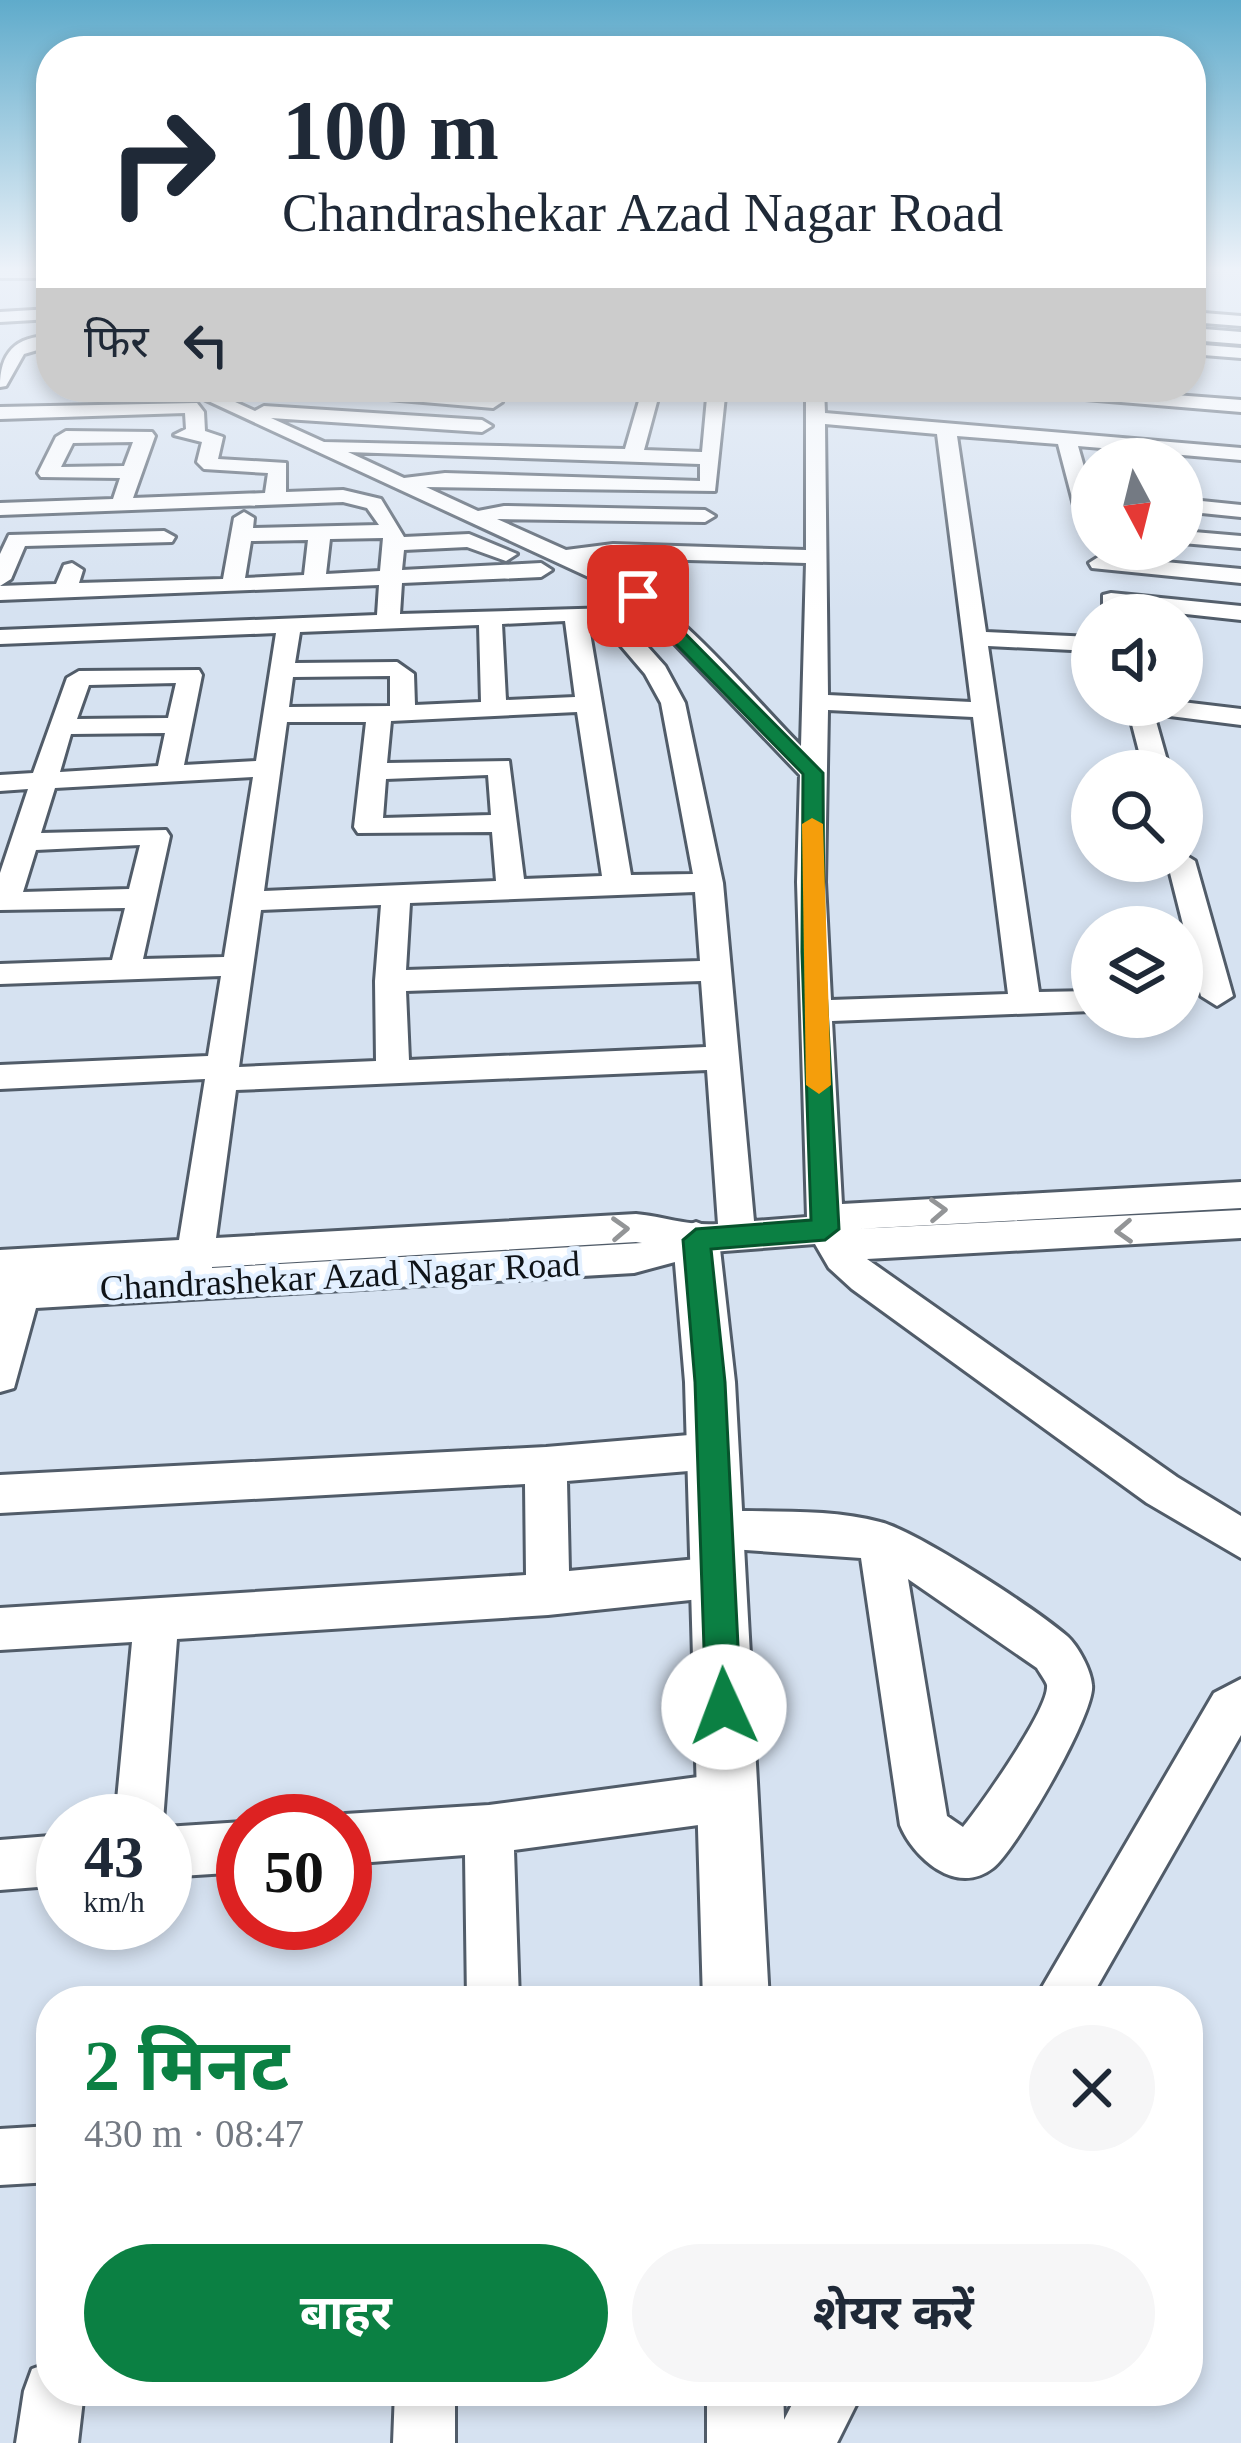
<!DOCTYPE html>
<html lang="hi">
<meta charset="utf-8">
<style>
body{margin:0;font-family:"Times New Roman","Noto Sans Devanagari",serif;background:#f6f6f7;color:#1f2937;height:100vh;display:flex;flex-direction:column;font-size:45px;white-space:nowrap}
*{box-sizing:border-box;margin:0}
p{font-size:39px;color:#747a83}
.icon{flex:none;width:66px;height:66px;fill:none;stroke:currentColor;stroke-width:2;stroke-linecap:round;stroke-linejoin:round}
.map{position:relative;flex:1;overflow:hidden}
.details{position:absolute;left:36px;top:1986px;width:1167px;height:420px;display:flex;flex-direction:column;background:#fff;border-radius:48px;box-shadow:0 6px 18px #0003}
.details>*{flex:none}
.top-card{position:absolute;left:36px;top:36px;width:1170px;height:366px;border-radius:48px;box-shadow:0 6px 18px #0003;background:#fff;color:#1f2937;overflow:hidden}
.needle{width:78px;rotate:173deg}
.tools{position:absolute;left:1071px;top:438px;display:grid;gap:24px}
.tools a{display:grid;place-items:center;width:132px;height:132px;border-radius:50%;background:#fff;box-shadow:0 6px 18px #0003;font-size:60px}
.speed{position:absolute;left:36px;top:1794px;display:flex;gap:24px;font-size:60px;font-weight:700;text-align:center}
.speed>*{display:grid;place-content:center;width:156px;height:156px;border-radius:50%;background:#fff;box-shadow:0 6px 18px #0003;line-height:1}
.speed small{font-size:30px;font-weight:400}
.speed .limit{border:18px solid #d22;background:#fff;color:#111}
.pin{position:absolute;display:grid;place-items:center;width:102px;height:102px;color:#fff;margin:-51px;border-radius:24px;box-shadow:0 6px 18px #0006}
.me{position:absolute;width:132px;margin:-66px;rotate:358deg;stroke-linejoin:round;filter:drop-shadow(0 0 9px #0008)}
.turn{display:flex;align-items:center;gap:42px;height:252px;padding:0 48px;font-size:54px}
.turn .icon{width:156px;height:156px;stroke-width:2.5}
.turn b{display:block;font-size:84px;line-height:102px}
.then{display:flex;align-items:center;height:114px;padding:0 48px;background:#0003;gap:24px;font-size:45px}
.round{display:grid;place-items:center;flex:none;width:126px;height:126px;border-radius:63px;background:#f6f6f7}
.headline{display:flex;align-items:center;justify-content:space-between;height:204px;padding:0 48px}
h1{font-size:72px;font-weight:700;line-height:90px;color:#0b8043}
.button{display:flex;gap:24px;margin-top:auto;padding:24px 48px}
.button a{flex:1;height:138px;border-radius:72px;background:#0b8043;color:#fff;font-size:48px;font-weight:700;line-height:138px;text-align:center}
.button a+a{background:#f6f6f7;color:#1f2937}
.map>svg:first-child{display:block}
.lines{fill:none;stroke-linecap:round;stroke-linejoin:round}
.minor-casing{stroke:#515c69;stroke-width:6}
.major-casing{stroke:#515c69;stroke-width:6}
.minor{fill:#fff;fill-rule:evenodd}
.major{fill:#fff;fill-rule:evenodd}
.oneway{stroke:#939597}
.route{fill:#0b8043;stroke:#07532c;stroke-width:3}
.slow{fill:#f59e0b}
.labels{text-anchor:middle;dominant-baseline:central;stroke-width:9;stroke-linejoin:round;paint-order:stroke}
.street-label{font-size:36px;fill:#0f1318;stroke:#e3f0ff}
</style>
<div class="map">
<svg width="1241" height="2443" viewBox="0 0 1241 2443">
<rect width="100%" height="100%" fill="#d6e2f1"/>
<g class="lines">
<!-- minor casing -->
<g class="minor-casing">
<path id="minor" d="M0,269H51V278H0Z
M1191,269H1205L1191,281Z
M51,309V319L0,322V312Z
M1191,312L1241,316V326L1191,322Z
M51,336V346L24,354L6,386L0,387C0,353 15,336 51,336Z
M1191,344L1241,348V358L1191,354Z
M178,387H202L255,411L264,406L482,420L492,426L482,432L271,418L324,442L625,449L643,387H661L644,450L702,452L708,387H726L715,491L426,487L478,511L504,506L705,510L715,516L705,522L497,519L566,550L613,544L806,550V387H824L825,413L1241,448V460L1078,446L1092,495V538L1081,532L1058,444L957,436L986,632L1092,637V651L988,646L1039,992L1092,991V1011L832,1021L842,1204L1241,1182V1208L856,1229L1241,1210V1238L867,1259L1177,1477L1241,1516V1558L1147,1503L852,1289L829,1268L815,1244L685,1254L675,1262L634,1273L36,1308L14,1388L0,1392V1280L174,1270L0,1280V1250L179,1240L205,1079L0,1089V1065L208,1056L221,976L0,984V964L112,960L125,908L0,910V873L28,789L0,791V775L33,773L67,678L79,671L199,670L202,675L184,765L256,761L276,633L0,644V630L377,615L379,585L0,600V586L56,584L64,565L72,563L83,570L79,583L223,579L234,518L244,512L254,518L253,528L379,525L367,508L343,502L0,515V503L113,499L120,478L41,477L38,473L56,437L66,431L152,432L155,436L133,498L265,493L268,473L204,469L197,462L202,442L174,435L186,429L185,413L0,419V407L197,403L204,412L205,431L223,437L218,459L286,463V492L343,490L381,499L404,537L469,534L517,554L506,561L467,547L404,550L402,570L541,563L552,570L541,577L402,583L400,614L613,608L665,666L685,703L723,883L754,1221L807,1217L797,882L800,775L652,620L606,585ZM825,424L937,434L971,702L828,695ZM133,442L124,466L61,467L73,443ZM348,452L700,464V481L445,473L404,478ZM383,538L380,571L326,574L330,539ZM308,540L304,575L245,578L251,541ZM613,558L806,563L801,746C736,680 675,599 589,560ZM599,620L645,674L661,703L693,874L631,875L588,621ZM565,621L575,697L506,700L502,624ZM479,625L481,702L415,705L414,674L397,662L295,663L300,632ZM390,676V706L289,707L293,677ZM176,683L168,718L77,719L89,685ZM828,710L973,717L1008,994L831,1000L825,882ZM577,712L602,876L524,879L509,761L387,763L391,721ZM287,722H366L354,827L358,833L492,832L496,881L264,891ZM165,733L158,766L60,772L71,734ZM488,775L491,815L383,818L386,779ZM253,777L224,957L143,959L170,836L166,830L41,833L55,788ZM140,845L129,889L23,892L36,850ZM695,892L700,961L406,970L410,903ZM381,905L375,981L376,1061L239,1067L261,910ZM701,981L706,1047L409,1060L406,991ZM707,1070L718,1224C686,1226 667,1217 636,1214L216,1238L236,1090ZM636,1242L642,1243L212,1268V1267Z
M298,387H375L493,396L502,402L493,408L307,392Z
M991,387H1070L1241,400V412L1000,392Z
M1182,499L1241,505V517L1182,511Z
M164,531L175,537L172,542L25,546L11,579L0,586V554L9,535Z
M1182,531L1241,536V548L1182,543Z
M1100,556L1241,569V583L1092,568L1089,563Z
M1111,593L1241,606V620L1103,605V595Z
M1182,702L1241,709V725L1154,714L1170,771H1144L1127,705Z
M1182,853L1195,861L1233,996L1217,1006L1201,996L1167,861H1182Z
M713,1433L727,1438L733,1451L727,1464L713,1469L567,1481L569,1571L719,1557L734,1563L741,1577L734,1591L719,1597L548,1615L177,1639L163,1821H115L132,1642L0,1650V1608L526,1575L525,1484L0,1513V1475L546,1447Z
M716,1510C769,1513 829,1508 880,1522C917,1531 1037,1610 1067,1636C1078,1646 1091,1670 1092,1685C1096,1712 1016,1850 993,1868C956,1897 913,1857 900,1825L861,1558L716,1548L701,1543L695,1529L701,1515ZM908,1579L1037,1668C1039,1672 1046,1681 1047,1685C1050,1708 980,1806 963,1827L947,1816Z
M1241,1679V1735L1089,2001H1034L1214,1693Z
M728,1773L745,1780L752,1797L745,1814L728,1821L514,1850L519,2001H467L465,1855L345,1864V1821H329L345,1814L489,1805Z
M243,1822V1872L165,1877V1827Z
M63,1835V1885L0,1890V1840Z
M51,2126V2182L0,2185V2129Z
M51,2362V2391H84L78,2443H16L24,2391L32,2369Z
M395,2391H455V2443H393Z
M799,2391H863L837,2443H772Z"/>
</g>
<!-- major casing -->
<g class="major-casing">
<path id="major" d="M1191,328L1241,332V344L1191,340Z
M696,1222L712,1228L719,1240L735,1382L769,2001H703L685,1382L673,1240L680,1228Z
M707,2391H783L785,2443H707Z"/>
</g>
<!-- minor -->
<use href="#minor" class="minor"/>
<!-- major -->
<use href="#major" class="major"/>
</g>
<!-- one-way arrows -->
<defs><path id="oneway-chevron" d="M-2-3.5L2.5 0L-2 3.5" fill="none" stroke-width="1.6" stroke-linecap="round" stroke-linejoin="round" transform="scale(3)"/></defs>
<g class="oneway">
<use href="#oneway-chevron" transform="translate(938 1210) rotate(-3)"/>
<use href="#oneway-chevron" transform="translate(620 1229) rotate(-3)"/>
<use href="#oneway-chevron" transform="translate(1124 1231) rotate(177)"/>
</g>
<!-- sky -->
<linearGradient id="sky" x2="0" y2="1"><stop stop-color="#5fabcb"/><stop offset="0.44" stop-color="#edf2f9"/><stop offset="1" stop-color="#edf2f9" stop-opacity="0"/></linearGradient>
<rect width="1241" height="611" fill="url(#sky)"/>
<!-- route -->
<path class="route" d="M632,592H644L823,773L824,952L839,1229L825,1240L711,1249L725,1382L741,1707L736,1719L724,1724L711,1719L706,1707L695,1382L683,1240L696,1229L811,1220L802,952L803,774L632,599Z"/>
<!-- slow -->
<path class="slow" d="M812,818L823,824L831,1085L819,1094L806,1085L802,824Z"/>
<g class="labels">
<!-- street labels -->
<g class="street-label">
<text transform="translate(340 1276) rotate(-3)">Chandrashekar Azad Nagar Road</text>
</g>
</g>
</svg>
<div class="tools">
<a><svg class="needle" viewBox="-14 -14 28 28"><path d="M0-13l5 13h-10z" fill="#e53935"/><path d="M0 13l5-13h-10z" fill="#747a83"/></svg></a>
<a><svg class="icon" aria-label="sound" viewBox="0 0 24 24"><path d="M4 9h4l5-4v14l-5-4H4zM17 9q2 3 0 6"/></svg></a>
<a><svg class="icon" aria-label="search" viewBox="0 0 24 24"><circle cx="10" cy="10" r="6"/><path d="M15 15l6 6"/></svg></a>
<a><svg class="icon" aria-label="layers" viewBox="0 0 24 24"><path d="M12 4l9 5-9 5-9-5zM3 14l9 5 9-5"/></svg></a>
</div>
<div class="speed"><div>43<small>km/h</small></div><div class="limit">50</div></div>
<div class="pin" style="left:638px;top:596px;background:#d93025"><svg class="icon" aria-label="arrive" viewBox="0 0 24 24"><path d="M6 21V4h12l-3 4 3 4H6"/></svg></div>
<svg class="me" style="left:724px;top:1707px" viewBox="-20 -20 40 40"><circle r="19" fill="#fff"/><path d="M0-13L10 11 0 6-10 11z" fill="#0b8043"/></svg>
<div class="top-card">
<div class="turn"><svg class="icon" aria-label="right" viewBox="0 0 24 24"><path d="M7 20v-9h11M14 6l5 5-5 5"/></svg><div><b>100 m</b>Chandrashekar Azad Nagar Road</div></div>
<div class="then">फिर<svg class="icon" aria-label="left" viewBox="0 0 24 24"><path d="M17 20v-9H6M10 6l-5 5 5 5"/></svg></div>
</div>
<section class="details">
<div class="headline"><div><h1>2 मिनट</h1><p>430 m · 08:47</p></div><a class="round"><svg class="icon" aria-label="close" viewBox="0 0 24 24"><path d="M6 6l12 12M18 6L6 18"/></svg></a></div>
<div class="button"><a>बाहर</a><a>शेयर करें</a></div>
</section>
</div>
